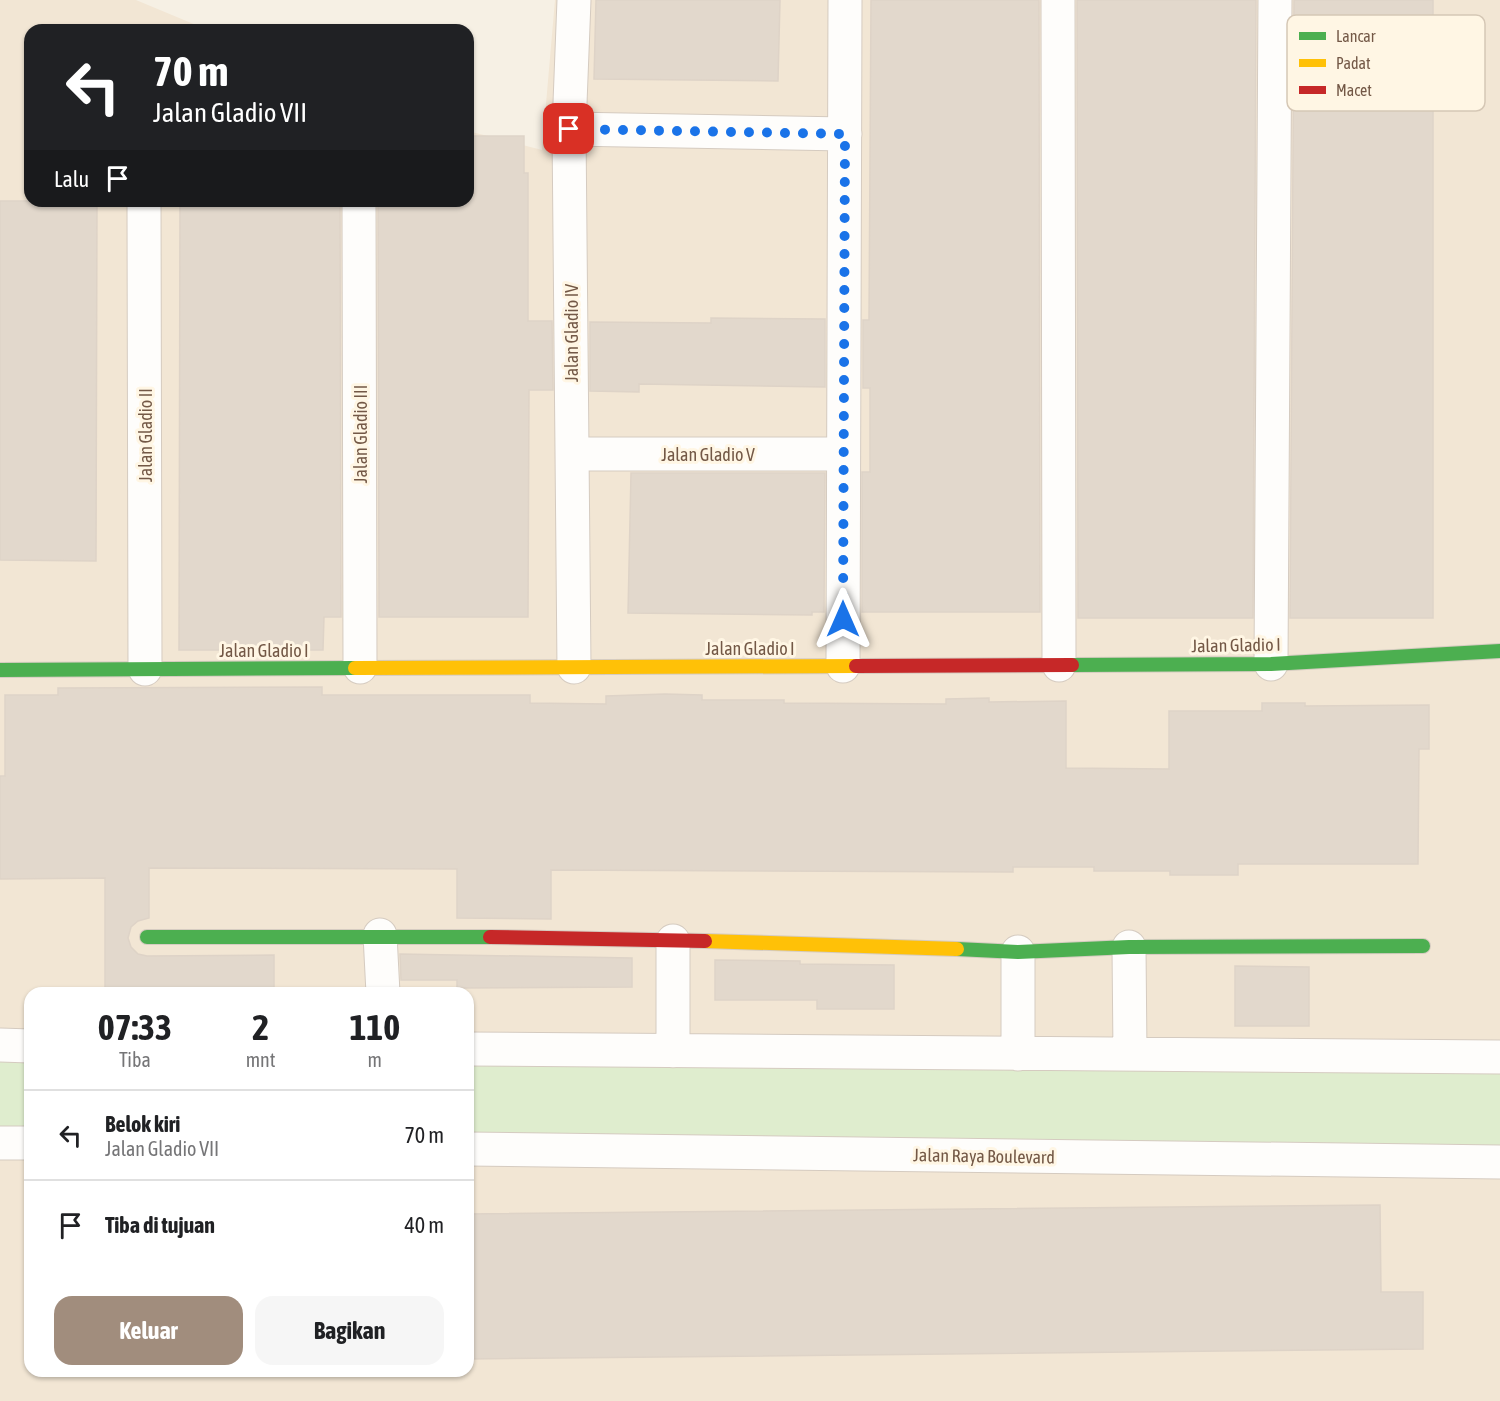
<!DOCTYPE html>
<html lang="id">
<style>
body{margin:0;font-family:"Asap Condensed",sans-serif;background:#f6f6f6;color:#202124;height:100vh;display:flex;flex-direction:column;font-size:22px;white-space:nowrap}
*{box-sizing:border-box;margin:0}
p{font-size:20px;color:#757577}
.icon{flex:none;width:33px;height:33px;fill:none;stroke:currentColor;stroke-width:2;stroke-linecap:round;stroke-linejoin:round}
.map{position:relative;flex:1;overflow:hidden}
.drawer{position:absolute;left:24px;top:987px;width:450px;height:390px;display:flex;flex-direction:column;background:#fff;border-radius:18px;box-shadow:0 2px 4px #0004}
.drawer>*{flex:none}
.top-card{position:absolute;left:24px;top:24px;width:450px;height:183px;border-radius:18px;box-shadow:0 2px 4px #0004;background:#202124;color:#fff;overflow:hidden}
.pin{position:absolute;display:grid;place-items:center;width:51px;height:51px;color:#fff;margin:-26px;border-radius:12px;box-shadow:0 3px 9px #0006}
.me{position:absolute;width:66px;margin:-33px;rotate:0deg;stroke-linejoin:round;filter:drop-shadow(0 0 4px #0008)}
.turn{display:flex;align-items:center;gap:21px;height:126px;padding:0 30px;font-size:27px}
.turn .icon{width:78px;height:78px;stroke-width:2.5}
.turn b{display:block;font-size:42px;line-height:51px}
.then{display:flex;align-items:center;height:57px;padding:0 30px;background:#0003;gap:12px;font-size:22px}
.eta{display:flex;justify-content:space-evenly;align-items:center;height:102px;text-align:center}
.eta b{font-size:36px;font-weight:700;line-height:42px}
.button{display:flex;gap:12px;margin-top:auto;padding:12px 30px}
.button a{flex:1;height:69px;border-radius:18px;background:#a18d7d;color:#fff;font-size:24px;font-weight:700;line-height:69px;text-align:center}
.button a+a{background:#f6f6f6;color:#202124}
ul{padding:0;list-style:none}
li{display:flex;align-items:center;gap:18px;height:90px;padding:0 30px;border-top:2px solid #e0e0e0}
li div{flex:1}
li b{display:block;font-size:22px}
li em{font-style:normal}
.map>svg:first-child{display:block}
.residential{fill:#f2e6d4;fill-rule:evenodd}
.green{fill:#dfedce}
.building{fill:#e2d8cc;stroke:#ded3c7;stroke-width:1.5}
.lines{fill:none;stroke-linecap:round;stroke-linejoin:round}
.street-casing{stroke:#d5cbc0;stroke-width:35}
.fast-casing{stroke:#d6ccc1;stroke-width:16}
.slow-casing{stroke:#d6ccc1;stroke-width:16}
.jam-casing{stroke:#d6ccc1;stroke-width:16}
.street{stroke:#fefdfb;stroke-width:33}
.fast{stroke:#4caf50;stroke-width:14}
.slow{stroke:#ffc107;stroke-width:14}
.jam{stroke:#c62828;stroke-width:14}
.route{stroke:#1a73e8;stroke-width:10;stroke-dasharray:0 18}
.labels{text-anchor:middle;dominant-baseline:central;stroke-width:6;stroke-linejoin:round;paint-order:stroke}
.street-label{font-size:18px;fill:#735846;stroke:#fff6e4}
.key{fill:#fff6e4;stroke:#d5c7b5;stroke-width:1.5}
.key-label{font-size:16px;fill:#735846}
</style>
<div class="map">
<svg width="1500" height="1401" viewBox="0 0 1500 1401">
<rect width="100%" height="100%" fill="#f6f0e4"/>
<!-- residential -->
<path class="residential" d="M0,0H136L208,30H30V201H468V131L542,150L555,0H1500V1401H0ZM30,993H468V1371H30Z"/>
<!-- green -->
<path class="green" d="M0,1045L30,1046V1143H0Z
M468,1049L1500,1057V1162L468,1149Z"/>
<!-- building -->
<path class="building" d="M596,0H780L778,81L594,79Z
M871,0H1039L1040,612H862V472H870V388H863V320H869Z
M1077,0H1256L1253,618H1078Z
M1294,0H1433V618H1290Z
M468,136H524V173H528V321H552L553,390H529L528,617H379L378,201H468Z
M0,201H97L96,561L0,560Z
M180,201H340L341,617H324L323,650H179Z
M711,318L825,319V387L639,384V392L590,391V322L711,323Z
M631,473H825L824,612H812V615L628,613Z
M322,687V695H530V703L606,704V696L665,694L702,695V700H784V703L946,704V699L989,698V702L1066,701V768L1169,769V711H1262V703H1305V706L1429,705V749H1419L1418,864H1238V875H1170V871H1094V867H1013V872L551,870V919L457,918V869L149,868V918L138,921L131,927L128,938L131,947L138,954L147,956L274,955V992L105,993V878L0,879V776H5V695H58V688Z
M400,954L632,958V987L457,988V980H401Z
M715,960L800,961V964L894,965V1009H817V1000H715Z
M1235,966L1309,967V1026H1235Z
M1380,1205L1381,1292H1423V1349L468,1359V1214Z"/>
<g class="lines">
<!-- street casing -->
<g class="street-casing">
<path id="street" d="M574,0L569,129L574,667
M1058,0L1059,665
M569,129L845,134
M144,201L145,669
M359,201L360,667
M572,454H843
M1271,664L1275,0
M843,666L845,0
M380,935L383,993
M673,941V1051
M1129,947L1130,1054
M1018,952V1054
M0,1045L30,1046
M468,1049L1500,1057
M0,1143H30
M468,1149L1500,1162"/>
</g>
<!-- fast casing -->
<g class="fast-casing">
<path id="fast" d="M1072,665L1271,664L1500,651
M0,670L355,668
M147,937H490
M957,949L1018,952L1129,947L1423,946"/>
</g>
<!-- slow casing -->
<g class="slow-casing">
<path id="slow" d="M355,668L856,666
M705,941L957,949"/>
</g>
<!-- jam casing -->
<g class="jam-casing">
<path id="jam" d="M856,666L1072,665
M490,937L705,941"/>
</g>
<!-- street -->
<use href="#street" class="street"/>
<!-- fast -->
<use href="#fast" class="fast"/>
<!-- slow -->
<use href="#slow" class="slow"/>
<!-- jam -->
<use href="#jam" class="jam"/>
</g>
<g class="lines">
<!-- route -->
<path class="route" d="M569,129L845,134L843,619"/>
</g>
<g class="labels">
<!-- street labels -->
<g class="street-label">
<text transform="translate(571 333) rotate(-90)">Jalan Gladio IV</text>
<text transform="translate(360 434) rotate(-90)">Jalan Gladio III</text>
<text transform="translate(145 435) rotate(-90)">Jalan Gladio II</text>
<text x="708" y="454">Jalan Gladio V</text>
<text transform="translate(1236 645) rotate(-1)">Jalan Gladio I</text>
<text x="750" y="648">Jalan Gladio I</text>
<text x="264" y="650">Jalan Gladio I</text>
<text transform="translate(984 1156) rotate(1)">Jalan Raya Boulevard</text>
</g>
</g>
<!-- legend -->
<rect x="1287" y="15" width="198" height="96" rx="9" class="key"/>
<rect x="1299" y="32" width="27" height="8" fill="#4caf50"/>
<rect x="1299" y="59" width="27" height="8" fill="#ffc107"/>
<rect x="1299" y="86" width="27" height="8" fill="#c62828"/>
<g class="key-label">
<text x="1336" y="42">Lancar</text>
<text x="1336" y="69">Padat</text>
<text x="1336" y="96">Macet</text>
</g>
</svg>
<div class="pin" style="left:569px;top:129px;background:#d93025"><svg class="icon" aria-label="arrive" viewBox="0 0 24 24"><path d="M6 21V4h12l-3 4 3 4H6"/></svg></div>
<svg class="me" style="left:843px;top:619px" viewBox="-20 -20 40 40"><path d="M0-17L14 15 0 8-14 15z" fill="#1a73e8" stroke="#fff" stroke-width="4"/></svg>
<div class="top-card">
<div class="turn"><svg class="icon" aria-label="left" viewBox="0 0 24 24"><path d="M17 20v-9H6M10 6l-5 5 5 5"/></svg><div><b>70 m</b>Jalan Gladio VII</div></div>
<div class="then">Lalu<svg class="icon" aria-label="arrive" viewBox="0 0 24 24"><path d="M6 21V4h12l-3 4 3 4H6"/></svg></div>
</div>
<section class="drawer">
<div class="eta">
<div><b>07:33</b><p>Tiba</p></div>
<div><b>2</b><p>mnt</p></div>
<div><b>110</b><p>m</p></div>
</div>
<ul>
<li><svg class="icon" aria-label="left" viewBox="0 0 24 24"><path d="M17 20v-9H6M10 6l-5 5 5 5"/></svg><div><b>Belok kiri</b><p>Jalan Gladio VII</p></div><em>70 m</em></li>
<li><svg class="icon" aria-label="arrive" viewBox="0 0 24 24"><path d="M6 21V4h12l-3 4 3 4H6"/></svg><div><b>Tiba di tujuan</b></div><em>40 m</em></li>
</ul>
<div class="button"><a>Keluar</a><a>Bagikan</a></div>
</section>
</div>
